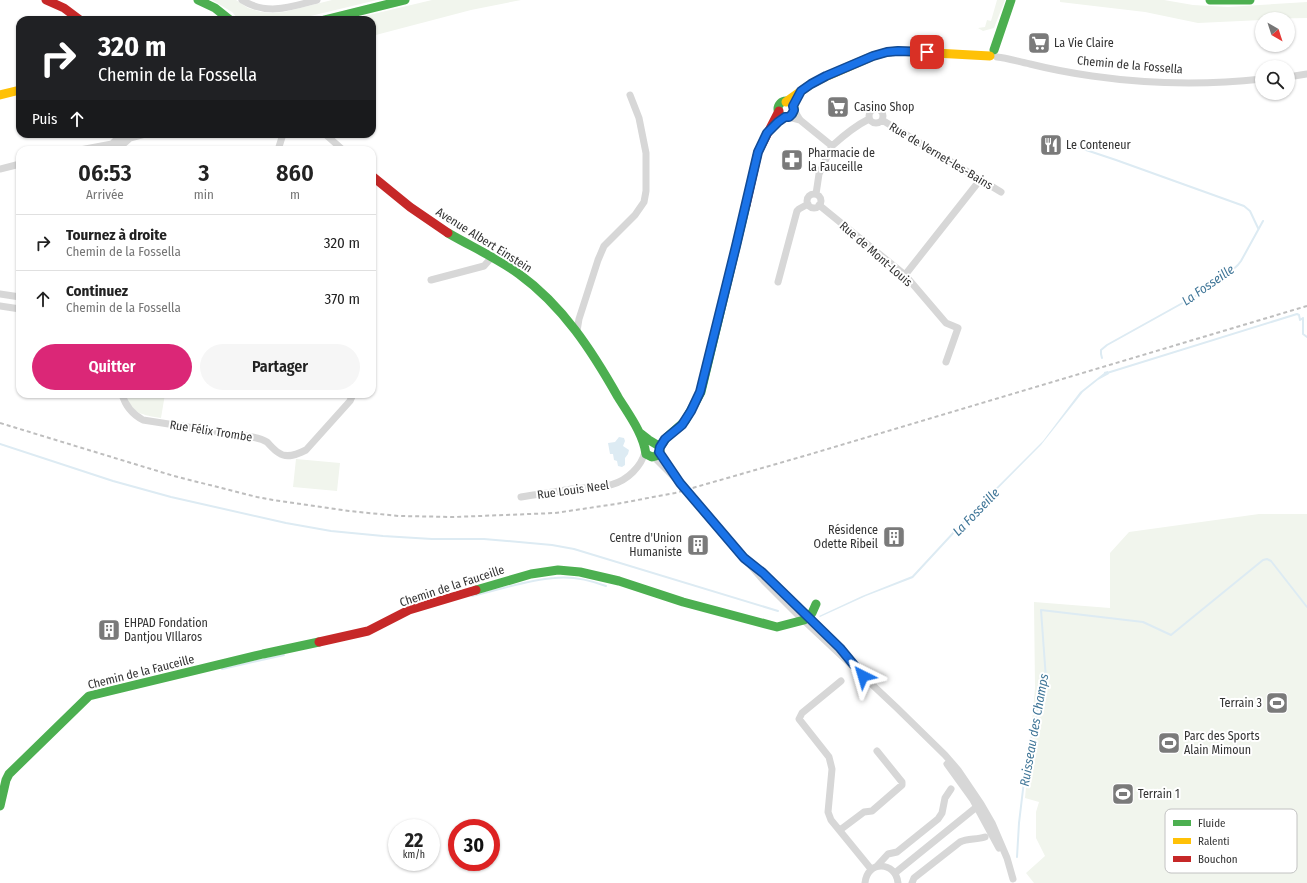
<!DOCTYPE html>
<html lang="fr">
<meta charset="utf-8">
<style>
body{margin:0;font-family:"Fira Sans Condensed",sans-serif;background:#f6f6f6;color:#222;height:100vh;display:flex;flex-direction:column;font-size:15px;white-space:nowrap}
*{box-sizing:border-box;margin:0}
p{font-size:13px;color:#767676}
.icon{flex:none;width:22px;height:22px;fill:none;stroke:currentColor;stroke-width:2;stroke-linecap:round;stroke-linejoin:round}
.map{position:relative;flex:1;overflow:hidden}
.side{position:absolute;left:16px;top:146px;width:360px;height:252px;display:flex;flex-direction:column;background:#fff;border-radius:12px;box-shadow:0 1px 3px #0004}
.side>*{flex:none}
.hud{position:absolute;left:16px;top:16px;width:360px;height:122px;border-radius:12px;box-shadow:0 1px 3px #0004;background:#202124;color:#fff;overflow:hidden}
.needle{width:26px;rotate:141deg}
.tools{position:absolute;left:1255px;top:12px;display:grid;gap:8px}
.tools a{display:grid;place-items:center;width:40px;height:40px;border-radius:50%;background:#fff;box-shadow:0 1px 3px #0004;font-size:20px}
.speed{position:absolute;left:388px;top:819px;display:flex;gap:8px;font-size:20px;font-weight:700;text-align:center}
.speed>*{display:grid;place-content:center;width:52px;height:52px;border-radius:50%;background:#fff;box-shadow:0 1px 3px #0004;line-height:1}
.speed small{font-size:10px;font-weight:400}
.speed .limit{border:6px solid #d22;background:#fff;color:#111}
.pin{position:absolute;display:grid;place-items:center;width:34px;height:34px;color:#fff;margin:-17px;border-radius:8px;box-shadow:0 2px 6px #0006}
.me{position:absolute;width:44px;margin:-22px;rotate:320deg;stroke-linejoin:round;filter:drop-shadow(0 0 3px #0008)}
.turn{display:flex;align-items:center;gap:14px;height:84px;padding:0 16px;font-size:18px}
.turn .icon{width:52px;height:52px;stroke-width:2.5}
.turn b{display:block;font-size:28px;line-height:34px}
.then{display:flex;align-items:center;height:38px;padding:0 16px;background:#0003;gap:8px;font-size:15px}
.eta{display:flex;justify-content:space-evenly;align-items:center;height:68px;text-align:center}
.eta b{font-size:24px;font-weight:600;line-height:28px}
.primary-button{display:flex;gap:8px;margin-top:auto;padding:8px 16px}
.primary-button a{flex:1;height:46px;border-radius:24px;background:#db2777;color:#fff;font-size:16px;font-weight:600;line-height:46px;text-align:center}
.primary-button a+a{background:#f6f6f6;color:#222}
ul{padding:0;list-style:none}
li{display:flex;align-items:center;gap:12px;height:56px;padding:0 16px;border-top:1px solid #e0e0e0}
li div{flex:1}
li b{display:block;font-size:15px}
li em{font-style:normal}
.map>svg:first-child{display:block}
.green{fill:#f1f5ed}
.water{fill:#ddebf3}
.lines{fill:none;stroke-linecap:round;stroke-linejoin:round}
.stream{stroke:#ddebf3;stroke-width:2}
.street{stroke:#d7d7d7;stroke-width:7}
.fast{stroke:#4caf50;stroke-width:9}
.slow{stroke:#ffc107;stroke-width:9}
.jam{stroke:#c62828;stroke-width:9}
.rail{stroke:#bebebe;stroke-width:2;stroke-dasharray:4 3;stroke-linecap:butt}
.street-bridge{stroke:#d7d7d7;stroke-width:7}
.route-casing{stroke:#114b97;stroke-width:10}
.route{stroke:#1a73e8;stroke-width:7}
.labels{text-anchor:middle;dominant-baseline:central;stroke-width:4;stroke-linejoin:round;paint-order:stroke}
.poi-label{font-size:12px;fill:#333;stroke:#fff;text-anchor:start}
.street-label{font-size:12px;fill:#333;stroke:#fff}
.water-label{font-size:13px;font-style:italic;fill:#3f7597;stroke:#fff}
.key{fill:#fff;stroke:#c2c2c2;stroke-width:1}
.key-label{font-size:11px;fill:#333}
</style>
<div class="map">
<svg width="1307" height="883" viewBox="0 0 1307 883">
<rect width="100%" height="100%" fill="#fff"/>
<!-- green -->
<path class="green" d="M212,0H236L248,8L261,12L271,13L284,12L332,0H377L294,20H239L232,12Z
M432,0H521L471,10L372,36V20H348Z
M997,0H1005L994,28L983,31L978,28L985,27L987,20L991,21Z
M1060,0H1164L1193,5L1228,7L1307,2V18L1262,19V20L1198,23L1145,12L1060,2Z
M127,394H165L161,418C144,415 129,414 127,394Z
M296,459L340,463L337,491L293,487Z
M1259,514H1307V883H1034L1026,873L1045,856L1036,838V812L1039,802L1025,798L1035,688L1034,602L1110,608V553L1129,532Z"/>
<!-- water -->
<path class="water" d="M1108,371L1109,374L1098,380L1083,392L1041,445L962,525L913,578L866,596L820,617L819,616L862,596L912,576L962,522L1043,441L1080,392L1085,388L1104,373V372Z
M619,437L624,438L625,441L623,446L629,450L628,454L625,458V465L622,467L618,466L617,461L614,460L613,454H610L608,443L615,442Z"/>
<g class="lines">
<!-- stream -->
<path class="stream" d="M1074,146L1116,160L1244,206L1250,211L1258,228
M1303,318V334L1307,337
M1102,358L1101,354V350L1107,345L1197,295C1205,289 1212,281 1221,275C1230,270 1235,270 1241,261L1263,221
M1107,373L1297,314L1299,315L1300,320L1303,318
M0,444L113,481L171,497L286,523L331,531L383,536L432,539H484L552,545L574,549L778,611
M472,596C499,590 526,580 554,578C571,576 590,580 606,586
M222,669L284,655
M1017,857L1019,823L1027,756L1046,679L1041,610L1143,622L1171,635L1263,560L1267,559L1271,561L1307,607"/>
<!-- street -->
<path class="street" d="M242,0C267,16 291,7 317,0
M997,57C1008,58 1019,62 1030,64C1050,69 1071,73 1092,76C1148,84 1206,85 1262,79
M1288,77L1307,74
M869 116a7 7 0 1 1 14 0a7 7 0 1 1-14 0Z
M794,110L800,120L832,146L819,174L816,194
M789,117L800,120
M882,120L1001,192
M325,134L343,150
M130,138L145,134
M112,144L115,141L130,138L122,145V150
M832,146C844,135 855,126 869,119
M80,150L112,144L121,150
M278,150L283,134
M0,169L20,164
M807 201a7 7 0 1 1 14 0a7 7 0 1 1-14 0Z
M819,205L905,275L946,323L958,328L946,362
M905,275L980,180
M431,280L484,266L491,258
M778,282L797,211L799,209L808,204
M0,294L20,297
M0,306L20,309
M577,331L579,319L598,260L604,246L635,215L644,202L646,191V153L639,118L630,95
M122,394C125,405 132,414 143,420L252,437C257,438 262,439 267,442C271,446 274,450 279,453C287,459 298,454 306,450L350,401L353,394
M659,452L674,474
M654,457L680,483
M521,497C538,494 555,492 572,489C596,486 615,490 633,472C639,466 643,460 645,452
M698,505L764,581L797,614L897,708L945,755L958,770L981,804L992,823L1007,858L1013,879
M765,575L840,648L848,657
M841,681L802,713L799,719L829,757L832,769L828,812L831,820L871,869
M947,764L973,800L999,848
M840,830L864,812L872,811L902,785V782L877,751
M877,866L888,854L897,852L938,819L942,813L945,798L951,789
M895,873L979,805
M865,883C867,860 896,861 898,883
M912,883L914,878L960,842C968,838 976,840 985,837"/>
<!-- fast -->
<path class="fast" d="M198,0L215,8L230,20
M1210,0H1250
M324,20L405,0
M994,50L1011,0
M778 109a8 8 0 1 1 16 0a8 8 0 1 1-16 0Z
M448,233C472,247 497,258 519,274C563,306 592,351 618,397C629,415 643,433 646,454L652,457L656,456L660,451L659,446L649,440L640,433
M660,447L667,437L685,421L701,392L746,205
M476,590L531,574L558,570L580,572L619,581L683,602L777,627L804,620L812,613L816,604
M0,806L6,780L9,774L89,696L263,654L319,642"/>
<!-- slow -->
<path class="slow" d="M0,95L20,90
M786,102L811,84L827,76L873,56L887,52L898,51L990,56"/>
<!-- jam -->
<path class="jam" d="M46,0L64,8L80,20
M372,176L410,207L448,233
M746,205L758,152L779,111
M319,642L368,631L409,610L476,590"/>
<!-- rail -->
<path class="rail" d="M0,423L174,476L257,497L273,500L349,511L399,516L454,517L555,513L616,504L675,493L811,454L1307,306"/>
<!-- street-bridge -->
<path class="street-bridge" d="M680,483L698,505"/>
</g>
<g class="lines">
<!-- route casing -->
<g class="route-casing">
<path id="route" d="M863,676L840,648L763,573L744,558L680,483L659,452L660,447L665,439L682,425L691,411L700,392L736,246L758,152L767,133L778,122L785,117H789L792,114L794,110L793,106L801,91L811,84L826,76L873,56L887,52L898,51L927,52"/>
</g>
<!-- route -->
<use href="#route" class="route"/>
</g>
<!-- icons -->
<defs>
<g id="supermarket-square" transform="scale(1.15)"><rect x="-9" y="-9" width="18" height="18" rx="4" fill="#7a7a7a" stroke="#fff"/><path d="M-6-5.5h2.5l.6 2H6L4.5 2H-2.5L-4.4-4H-6ZM-1.5 3.2a1.3 1.3 0 1 0 .1 0ZM3 3.2a1.3 1.3 0 1 0 .1 0Z" fill="#fff"/></g>
<g id="restaurant-square" transform="scale(1.15)"><rect x="-9" y="-9" width="18" height="18" rx="4" fill="#7a7a7a" stroke="#fff"/><path d="M-5-6h1v4h1v-4h1v4h1v-4h1v5L-1.5 .5V6h-2V.5L-5-1ZM5-6V6H3V1.5H1.5Q1.5-4 5-6Z" fill="#fff"/></g>
<g id="pharmacy-square" transform="scale(1.15)"><rect x="-9" y="-9" width="18" height="18" rx="4" fill="#7a7a7a" stroke="#fff"/><path d="M-2-6h4v4h4v4h-4v4h-4v-4h-4v-4h4Z" fill="#fff"/></g>
<g id="building-square" transform="scale(1.15)"><rect x="-9" y="-9" width="18" height="18" rx="4" fill="#7a7a7a" stroke="#fff"/><path d="M-4-6H4V6H1V3H-1V6H-4ZM-2.5-4.3h1.7v1.8h-1.7ZM.8-4.3h1.7v1.8H.8ZM-2.5-1h1.7V.8h-1.7ZM.8-1h1.7V.8H.8Z" fill="#fff"/></g>
<g id="stadium-square" transform="scale(1.15)"><rect x="-9" y="-9" width="18" height="18" rx="4" fill="#7a7a7a" stroke="#fff"/><path d="M0-5a6.5 5 0 1 0 0 10a6.5 5 0 1 0 0-10ZM-3.5-1.8h7v3.6h-7Z" fill="#fff"/></g>
</defs>
<g fill-rule="evenodd">
<use href="#supermarket-square" x="1039" y="43"/>
<use href="#supermarket-square" x="838" y="107"/>
<use href="#restaurant-square" x="1051" y="145"/>
<use href="#pharmacy-square" x="792" y="160"/>
<use href="#building-square" x="894" y="537"/>
<use href="#building-square" x="698" y="545"/>
<use href="#building-square" x="109" y="630"/>
<use href="#stadium-square" x="1277" y="703"/>
<use href="#stadium-square" x="1169" y="743"/>
<use href="#stadium-square" x="1123" y="794"/>
</g>
<g class="labels">
<!-- poi labels -->
<g class="poi-label">
<text x="1054" y="43">La Vie Claire</text>
<text x="854" y="107">Casino Shop</text>
<text x="1066" y="145">Le Conteneur</text>
<text x="808" y="153">Pharmacie de<tspan x="808" dy="14">la Fauceille</tspan></text>
<text x="878" y="530" text-anchor="end">Résidence<tspan x="878" dy="14">Odette Ribeil</tspan></text>
<text x="682" y="538" text-anchor="end">Centre d'Union<tspan x="682" dy="14">Humaniste</tspan></text>
<text x="124" y="623">EHPAD Fondation<tspan x="124" dy="14">Dantjou VIllaros</tspan></text>
<text x="1262" y="703" text-anchor="end">Terrain 3</text>
<text x="1184" y="736">Parc des Sports<tspan x="1184" dy="14">Alain Mimoun</tspan></text>
<text x="1138" y="794">Terrain 1</text>
</g>
<!-- street labels -->
<g class="street-label">
<text transform="translate(1130 65) rotate(5)">Chemin de la Fossella</text>
<text transform="translate(941 156) rotate(31)">Rue de Vernet-les-Bains</text>
<text transform="translate(484 240) rotate(32)">Avenue Albert Einstein</text>
<text transform="translate(876 254) rotate(41)">Rue de Mont-Louis</text>
<text transform="translate(211 431) rotate(9)">Rue Félix Trombe</text>
<text transform="translate(573 490) rotate(-8)">Rue Louis Neel</text>
<text transform="translate(452 586) rotate(-18)">Chemin de la Fauceille</text>
<text transform="translate(141 672) rotate(-14)">Chemin de la Fauceille</text>
</g>
<!-- water labels -->
<g class="water-label">
<text transform="translate(1208 285) rotate(-35)">La Fosseille</text>
<text transform="translate(976 512) rotate(-46)">La Fosseille</text>
<text transform="translate(1034 730) rotate(-80)">Ruisseau des Champs</text>
</g>
</g>
<!-- legend -->
<rect x="1165" y="809" width="132" height="64" rx="6" class="key"/>
<rect x="1173" y="820" width="18" height="6" fill="#4caf50"/>
<rect x="1173" y="838" width="18" height="6" fill="#ffc107"/>
<rect x="1173" y="856" width="18" height="6" fill="#c62828"/>
<g class="key-label">
<text x="1198" y="827">Fluide</text>
<text x="1198" y="845">Ralenti</text>
<text x="1198" y="863">Bouchon</text>
</g>
</svg>
<div class="tools">
<a><svg class="needle" viewBox="-14 -14 28 28"><path d="M0-13l5 13h-10z" fill="#e53935"/><path d="M0 13l5-13h-10z" fill="#767676"/></svg></a>
<a><svg class="icon" aria-label="search" viewBox="0 0 24 24"><circle cx="10" cy="10" r="6"/><path d="M15 15l6 6"/></svg></a>
</div>
<div class="speed"><div>22<small>km/h</small></div><div class="limit">30</div></div>
<div class="pin" style="left:927px;top:52px;background:#d93025"><svg class="icon" aria-label="arrive" viewBox="0 0 24 24"><path d="M6 21V4h12l-3 4 3 4H6"/></svg></div>
<svg class="me" style="left:863px;top:676px" viewBox="-20 -20 40 40"><path d="M0-17L14 15 0 8-14 15z" fill="#1a73e8" stroke="#fff" stroke-width="4"/></svg>
<div class="hud">
<div class="turn"><svg class="icon" aria-label="right" viewBox="0 0 24 24"><path d="M7 20v-9h11M14 6l5 5-5 5"/></svg><div><b>320 m</b>Chemin de la Fossella</div></div>
<div class="then">Puis<svg class="icon" aria-label="ahead" viewBox="0 0 24 24"><path d="M12 20V5M6 11l6-6 6 6"/></svg></div>
</div>
<section class="side">
<div class="eta">
<div><b>06:53</b><p>Arrivée</p></div>
<div><b>3</b><p>min</p></div>
<div><b>860</b><p>m</p></div>
</div>
<ul>
<li><svg class="icon" aria-label="right" viewBox="0 0 24 24"><path d="M7 20v-9h11M14 6l5 5-5 5"/></svg><div><b>Tournez à droite</b><p>Chemin de la Fossella</p></div><em>320 m</em></li>
<li><svg class="icon" aria-label="ahead" viewBox="0 0 24 24"><path d="M12 20V5M6 11l6-6 6 6"/></svg><div><b>Continuez</b><p>Chemin de la Fossella</p></div><em>370 m</em></li>
</ul>
<div class="primary-button"><a>Quitter</a><a>Partager</a></div>
</section>
</div>
